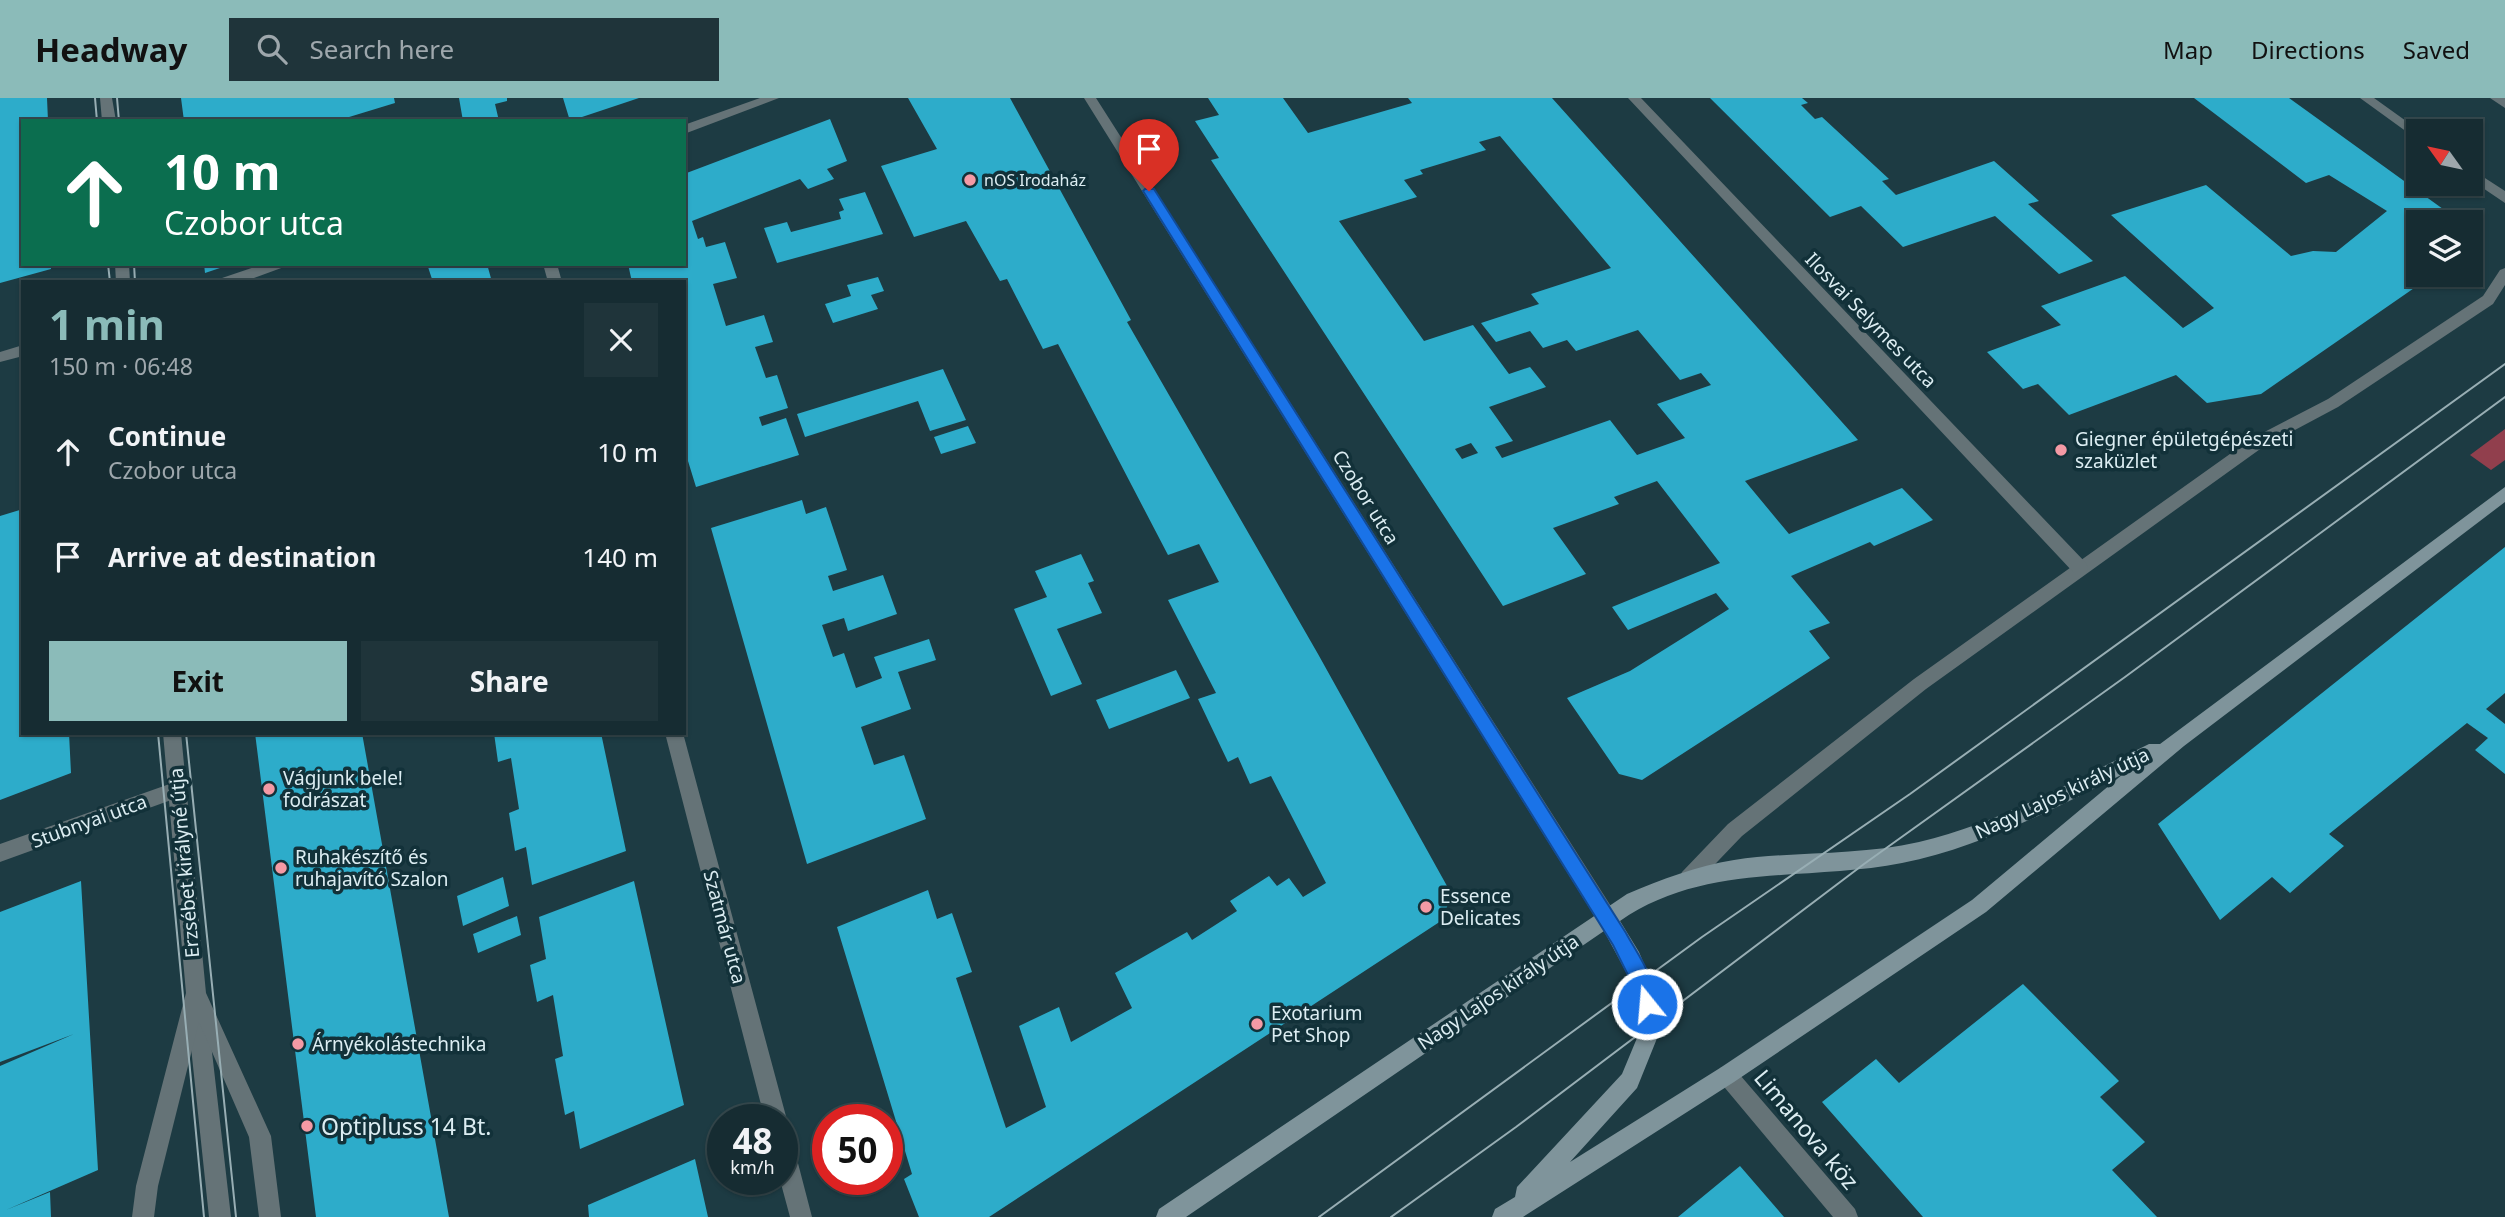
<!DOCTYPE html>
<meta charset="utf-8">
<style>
body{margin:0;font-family:"Noto Sans",sans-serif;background:#1f343a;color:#f1f3f6;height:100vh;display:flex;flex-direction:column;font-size:26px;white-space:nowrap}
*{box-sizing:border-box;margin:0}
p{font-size:23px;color:#9ea7ac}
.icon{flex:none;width:38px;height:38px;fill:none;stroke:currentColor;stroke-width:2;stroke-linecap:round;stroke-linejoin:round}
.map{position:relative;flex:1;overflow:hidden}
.details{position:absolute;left:21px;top:182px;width:665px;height:455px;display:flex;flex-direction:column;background:#162c32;border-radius:0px;box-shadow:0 2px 5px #0004,0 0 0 2px #35484d}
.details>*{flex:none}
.guide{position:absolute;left:21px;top:21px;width:665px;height:147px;border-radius:0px;box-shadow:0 2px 5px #0004,0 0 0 2px #35484d;background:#0b6e4f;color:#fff;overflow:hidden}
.needle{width:46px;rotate:303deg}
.fabs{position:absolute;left:2406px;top:21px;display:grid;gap:14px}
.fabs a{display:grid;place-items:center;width:77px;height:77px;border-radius:0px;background:#162c32;box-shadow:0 2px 5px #0004,0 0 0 2px #35484d;font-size:35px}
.speed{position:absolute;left:707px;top:1006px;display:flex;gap:14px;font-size:35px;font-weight:700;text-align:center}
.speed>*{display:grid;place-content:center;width:91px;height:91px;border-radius:50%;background:#162c32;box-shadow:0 2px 5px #0004,0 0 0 2px #35484d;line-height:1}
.speed small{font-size:18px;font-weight:400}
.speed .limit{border:10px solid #d22;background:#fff;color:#111}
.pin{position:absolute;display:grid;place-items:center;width:60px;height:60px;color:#fff;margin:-72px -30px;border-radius:50% 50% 50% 0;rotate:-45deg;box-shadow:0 0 7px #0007}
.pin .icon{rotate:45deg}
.me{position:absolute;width:77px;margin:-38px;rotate:343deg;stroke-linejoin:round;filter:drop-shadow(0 0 5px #0008)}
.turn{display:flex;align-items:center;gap:24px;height:147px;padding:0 28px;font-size:32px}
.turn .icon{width:91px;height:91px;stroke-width:2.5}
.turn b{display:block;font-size:49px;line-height:60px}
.round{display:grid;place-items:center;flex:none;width:74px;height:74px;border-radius:0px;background:#1f343a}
.head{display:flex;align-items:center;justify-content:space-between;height:119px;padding:0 28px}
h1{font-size:42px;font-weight:700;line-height:52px;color:#8bbbb9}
.action{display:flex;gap:14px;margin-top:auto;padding:14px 28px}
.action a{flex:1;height:80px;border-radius:0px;background:#8bbbb9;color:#111;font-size:28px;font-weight:700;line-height:80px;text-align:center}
.action a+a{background:#1f343a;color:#f1f3f6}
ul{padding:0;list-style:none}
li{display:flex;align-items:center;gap:21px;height:105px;padding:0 28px}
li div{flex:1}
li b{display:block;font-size:26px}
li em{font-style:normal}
header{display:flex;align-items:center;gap:42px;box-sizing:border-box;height:98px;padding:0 35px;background:#8bbbb9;color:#111}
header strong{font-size:33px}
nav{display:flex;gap:38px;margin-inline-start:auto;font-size:24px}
.search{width:490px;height:63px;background:#1f343a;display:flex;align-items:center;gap:18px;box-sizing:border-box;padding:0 24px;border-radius:0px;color:#9ea7ac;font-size:26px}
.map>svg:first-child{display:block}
.green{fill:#913f4d}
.building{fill:#2dacca;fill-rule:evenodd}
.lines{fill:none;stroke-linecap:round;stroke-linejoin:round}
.service{fill:#657377;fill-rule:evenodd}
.minor{fill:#657377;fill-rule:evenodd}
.tertiary{fill:#657377;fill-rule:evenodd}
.secondary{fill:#7f949b;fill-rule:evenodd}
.tram{stroke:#98aeb4;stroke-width:2}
.route{fill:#1a73e8;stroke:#114b97;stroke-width:2}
.poi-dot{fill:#f49aa5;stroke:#123139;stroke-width:2.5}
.labels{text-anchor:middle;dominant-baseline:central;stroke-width:7;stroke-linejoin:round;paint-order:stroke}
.far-poi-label{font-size:16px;fill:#dcedf2;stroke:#123139;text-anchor:start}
.street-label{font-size:19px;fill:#dcedf2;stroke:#123139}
.poi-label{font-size:19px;fill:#dcedf2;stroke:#123139;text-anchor:start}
.near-poi-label{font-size:23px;fill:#dcedf2;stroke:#123139;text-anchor:start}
.near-street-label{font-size:23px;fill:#dcedf2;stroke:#123139}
</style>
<header>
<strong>Headway</strong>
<div class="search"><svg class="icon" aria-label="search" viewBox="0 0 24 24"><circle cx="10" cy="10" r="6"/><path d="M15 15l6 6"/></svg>Search here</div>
<nav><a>Map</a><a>Directions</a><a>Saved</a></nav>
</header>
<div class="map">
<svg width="2505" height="1119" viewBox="0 0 2505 1119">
<rect width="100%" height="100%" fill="#1d3b43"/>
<!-- green -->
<path class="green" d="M2505,331V362L2491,372L2470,357Z"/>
<!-- building -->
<path class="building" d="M0,0H47L48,23H23V166H51V171L0,185Z
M181,0H394L395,5L336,23H184Z
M459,0H507V3L495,6L499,23H463Z
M563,0H639L570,23Z
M908,0H1010L1131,222L1127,224L1318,556L1452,797L1441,823L989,1119H919L904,1081L912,1076L837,829L928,792L937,821L952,815L972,874L956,880L1006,1030L1046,1009L1019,928L1059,909L1071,944L1132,910L1115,875L1187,834L1192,842L1237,813L1230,803L1269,778L1277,788L1289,780L1303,799L1326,785L1271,678L1250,686L1238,659L1228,664L1198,601L1216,595L1168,502L1219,484L1199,446L1168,457L1058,246L1043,251L1007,181L1000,183L966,123L914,139L881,68L937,51Z
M1208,0H1283L1308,35L1412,5L1408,0H1552L1858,342L1745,383L1789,436L1902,390L1933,422L1874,448L1870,444L1791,478L1830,525L1809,533L1830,560L1642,682L1619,676L1567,600L1630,573L1729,511L1716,495L1628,532L1612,509L1720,465L1657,383L1614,399L1619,406L1553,430L1586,476L1503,508L1211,62L1219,60L1195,23L1219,17ZM1500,38L1611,170L1531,196L1539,206L1481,225L1496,244L1530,233L1543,250L1567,242L1576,253L1638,232L1680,282L1701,275L1711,287L1657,306L1685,340L1637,357L1610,322L1502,360L1495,349L1513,343L1489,309L1546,289L1530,269L1509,276L1473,227L1424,243L1339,123L1417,99L1404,82L1423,76L1420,72L1486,52L1479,44ZM1471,345L1478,355L1462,361L1455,351Z
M1710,0H1802L1808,5L1801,7L1815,21L1822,19L1889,81L1882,83L1896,97L1994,63L2039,103L2028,106L2093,163L2059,176L1995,118L1903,149L1861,108L1830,119Z
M2194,0H2289L2461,124H2418V177H2433L2261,296L2207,305L2176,277L2069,317L2038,286L2023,291L1987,254L2061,227L2041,208L2125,178L2183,230L2214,210L2111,117L2206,87L2291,158L2313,153L2336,154L2387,113L2329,77L2306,85Z
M830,21L847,63L827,71L834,81L808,91L800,81L692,123L698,141L703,139L706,149L725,144L737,180L713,186L726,228L764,217L773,244L755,249L766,280L777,277L788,310L759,319L762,328L786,320L799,357L696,389L684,350V184H632L628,166H684V76Z
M865,94L883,136L777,165L764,130L787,124L791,134L841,121L839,114L844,112L839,101Z
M204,166H229V167L205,175Z
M427,166H487L492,184H433Z
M878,179L884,193L871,197L878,211L833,225L825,206L851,198L847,187Z
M943,271L966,322L930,333L918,303L805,339L797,316Z
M968,328L976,345L941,356L934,339Z
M802,402L806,416L826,409L847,472L828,478L833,493L883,477L897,516L848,533L844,520L822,527L833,559L844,555L856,590L882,580L874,559L929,541L936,562L898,574L911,611L861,629L874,667L904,657L926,721L807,766L711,430Z
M23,411V635H69L71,675L0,702V418Z
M2505,449V595L2486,611L2505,626V676L2475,652L2488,640L2467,625L2329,736L2344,748L2290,795L2272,779L2220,822L2158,726Z
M1081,456L1094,483L1088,485L1102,515L1057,531L1082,586L1051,598L1014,511L1047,499L1035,473Z
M1176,572L1190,600L1109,631L1096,602Z
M255,635H362L449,1119H316Z
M494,635H601L626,753L532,787L526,749L515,753L509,715L519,711L511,660L498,664Z
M503,779L509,808L463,828L457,798Z
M81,783L98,1072L6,1112L50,1094L51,1119H0V968L74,936L0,964V814Z
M634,783L684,1007L580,1051L574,1013L565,1017L555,961L563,958L553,897L537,904L530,867L546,861L539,819Z
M517,818L521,837L478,855L473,836Z
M2023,886L2119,983L2100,999L2145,1044L2112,1072L2157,1119H1923L1822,1004L1876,961L1899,985Z
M695,1061L708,1119H589L588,1107Z
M1740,1068L1784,1119H1678Z"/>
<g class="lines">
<!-- service -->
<path class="service" d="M2505,170V187L2493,206L2338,309L2263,349L1926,591L1742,738L1696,786L1689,789L1682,786L1679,780L1682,774L1728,726L1914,581L2251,341L2328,301L2483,198L2500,172Z
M196,892L203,895L206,902L231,1119H209L186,902L189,895Z"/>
<!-- minor -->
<path class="minor" d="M760,0H779L684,36V27Z
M1084,0H1096L1614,813L1617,820L1614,827L1607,829L1600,827Z
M1628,0H1641L2086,465L2088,470L2086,475H2074Z
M2360,0H2374L2420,33L2418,42Z
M2490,0H2505V10Z
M2471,71L2505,93V105L2471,82Z
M263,166H286L284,169L243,184H220L222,180Z
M543,166H557L562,184H548Z
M23,247V258L0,264V254Z
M665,635H683L787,1022L782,1030V1022H765Z
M178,683L185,685L187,691L185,697L0,764V746Z
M1727,967L1734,970L1855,1111L1858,1119H1833L1720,984L1717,977L1720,970Z
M782,1035L790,1038L793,1046L812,1119H790L780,1082Z"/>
<!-- tertiary -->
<path class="tertiary" d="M100,0H112L116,23H102Z
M115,166H129L130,184H116Z
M163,635H181L206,895L271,1038L281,1119H259L249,1039L199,924L158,1088L154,1119H132L136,1088L186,895Z"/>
<!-- secondary -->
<path class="secondary" d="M2505,389V404L2184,648L1986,814L1734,984L1523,1119H1492L1495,1111L1515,1099L1517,1089L1622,976L1642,928L1632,885L1604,833L1186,1119H1156L1159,1111L1627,796C1662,781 1697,768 1734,762C1795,753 1858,758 1919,744C2000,725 2074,682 2149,646H2160ZM2123,676L1972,802L1720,970L1570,1064L1637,990L1662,928L1652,885L1639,854L1620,823C1705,764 1806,784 1902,765C1981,749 2052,712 2123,676Z"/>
<!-- tram -->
<path class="tram" d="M95,0L97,23
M117,0L119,23
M108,166L110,184
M134,166L135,184
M158,635L204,1119
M186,635L236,1119
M1319,1119L1702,839L1910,696L2505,266
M1391,1119L1516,1029L1864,766L2125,579L2505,299"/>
</g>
<!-- route -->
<path class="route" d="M1145,91H1154L1626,835C1636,854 1663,890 1654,913L1647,915L1641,913L1633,887L1613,847L1143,93Z"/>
<!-- markers -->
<g class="poi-dot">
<circle cx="970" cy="82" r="7"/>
<circle cx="2061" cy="352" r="7"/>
<circle cx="269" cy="691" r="7"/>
<circle cx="281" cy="770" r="7"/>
<circle cx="1426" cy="809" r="7"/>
<circle cx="1257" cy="926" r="7"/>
<circle cx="298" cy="946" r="7"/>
<circle cx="307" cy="1028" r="7"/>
</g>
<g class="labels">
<!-- far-poi labels -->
<g class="far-poi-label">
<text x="984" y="82">nOS Irodaház</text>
</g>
<!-- street labels -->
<g class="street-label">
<text transform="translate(1871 222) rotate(46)">Ilosvai Selymes utca</text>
<text transform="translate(1366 399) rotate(58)">Czobor utca</text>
<text transform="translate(2062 695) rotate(-25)">Nagy Lajos király útja</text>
<text transform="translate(89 723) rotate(-20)">Stubnyai utca</text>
<text transform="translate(184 765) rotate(-95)">Erzsébet királyné útja</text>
<text transform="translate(725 829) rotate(75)">Szatmár utca</text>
<text transform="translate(1498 894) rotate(-34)">Nagy Lajos király útja</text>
</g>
<!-- poi labels -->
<g class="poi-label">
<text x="2075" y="341">Giegner épületgépészeti<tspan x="2075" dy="22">szaküzlet</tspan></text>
<text x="283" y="680">Vágjunk bele!<tspan x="283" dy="22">fodrászat</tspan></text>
<text x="295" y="759">Ruhakészítő és<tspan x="295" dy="22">ruhajavító Szalon</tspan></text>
<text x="1440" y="798">Essence<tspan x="1440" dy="22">Delicates</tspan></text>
<text x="1271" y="915">Exotarium<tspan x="1271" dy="22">Pet Shop</tspan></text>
<text x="312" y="946">Árnyékolástechnika</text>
</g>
<!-- near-poi labels -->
<g class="near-poi-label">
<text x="321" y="1028">Optipluss 14 Bt.</text>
</g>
<!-- near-street labels -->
<g class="near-street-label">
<text transform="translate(1807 1031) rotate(50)">Limanova köz</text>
</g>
</g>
</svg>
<div class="fabs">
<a><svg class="needle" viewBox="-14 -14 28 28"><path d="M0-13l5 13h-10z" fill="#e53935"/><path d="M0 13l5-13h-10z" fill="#9ea7ac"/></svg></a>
<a><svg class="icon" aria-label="layers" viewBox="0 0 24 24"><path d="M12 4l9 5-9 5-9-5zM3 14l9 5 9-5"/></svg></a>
</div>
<div class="speed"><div>48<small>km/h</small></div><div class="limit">50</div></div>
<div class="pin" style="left:1149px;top:93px;background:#d93025"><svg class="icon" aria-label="arrive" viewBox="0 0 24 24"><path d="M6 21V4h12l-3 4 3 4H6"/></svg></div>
<svg class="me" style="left:1647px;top:906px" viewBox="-20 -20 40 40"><circle r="17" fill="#1a73e8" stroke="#fff" stroke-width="3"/><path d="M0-11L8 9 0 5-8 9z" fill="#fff"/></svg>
<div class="guide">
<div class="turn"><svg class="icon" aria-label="ahead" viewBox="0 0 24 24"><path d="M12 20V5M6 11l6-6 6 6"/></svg><div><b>10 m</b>Czobor utca</div></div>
</div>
<section class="details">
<div class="head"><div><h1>1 min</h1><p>150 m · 06:48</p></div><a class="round"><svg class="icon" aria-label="close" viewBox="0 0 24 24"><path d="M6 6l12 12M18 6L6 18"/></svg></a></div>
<ul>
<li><svg class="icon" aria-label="ahead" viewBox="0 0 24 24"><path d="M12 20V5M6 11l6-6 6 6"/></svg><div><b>Continue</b><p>Czobor utca</p></div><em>10 m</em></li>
<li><svg class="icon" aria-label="arrive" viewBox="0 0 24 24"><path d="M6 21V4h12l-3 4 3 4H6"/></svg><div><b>Arrive at destination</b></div><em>140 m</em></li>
</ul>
<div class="action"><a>Exit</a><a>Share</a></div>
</section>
</div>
